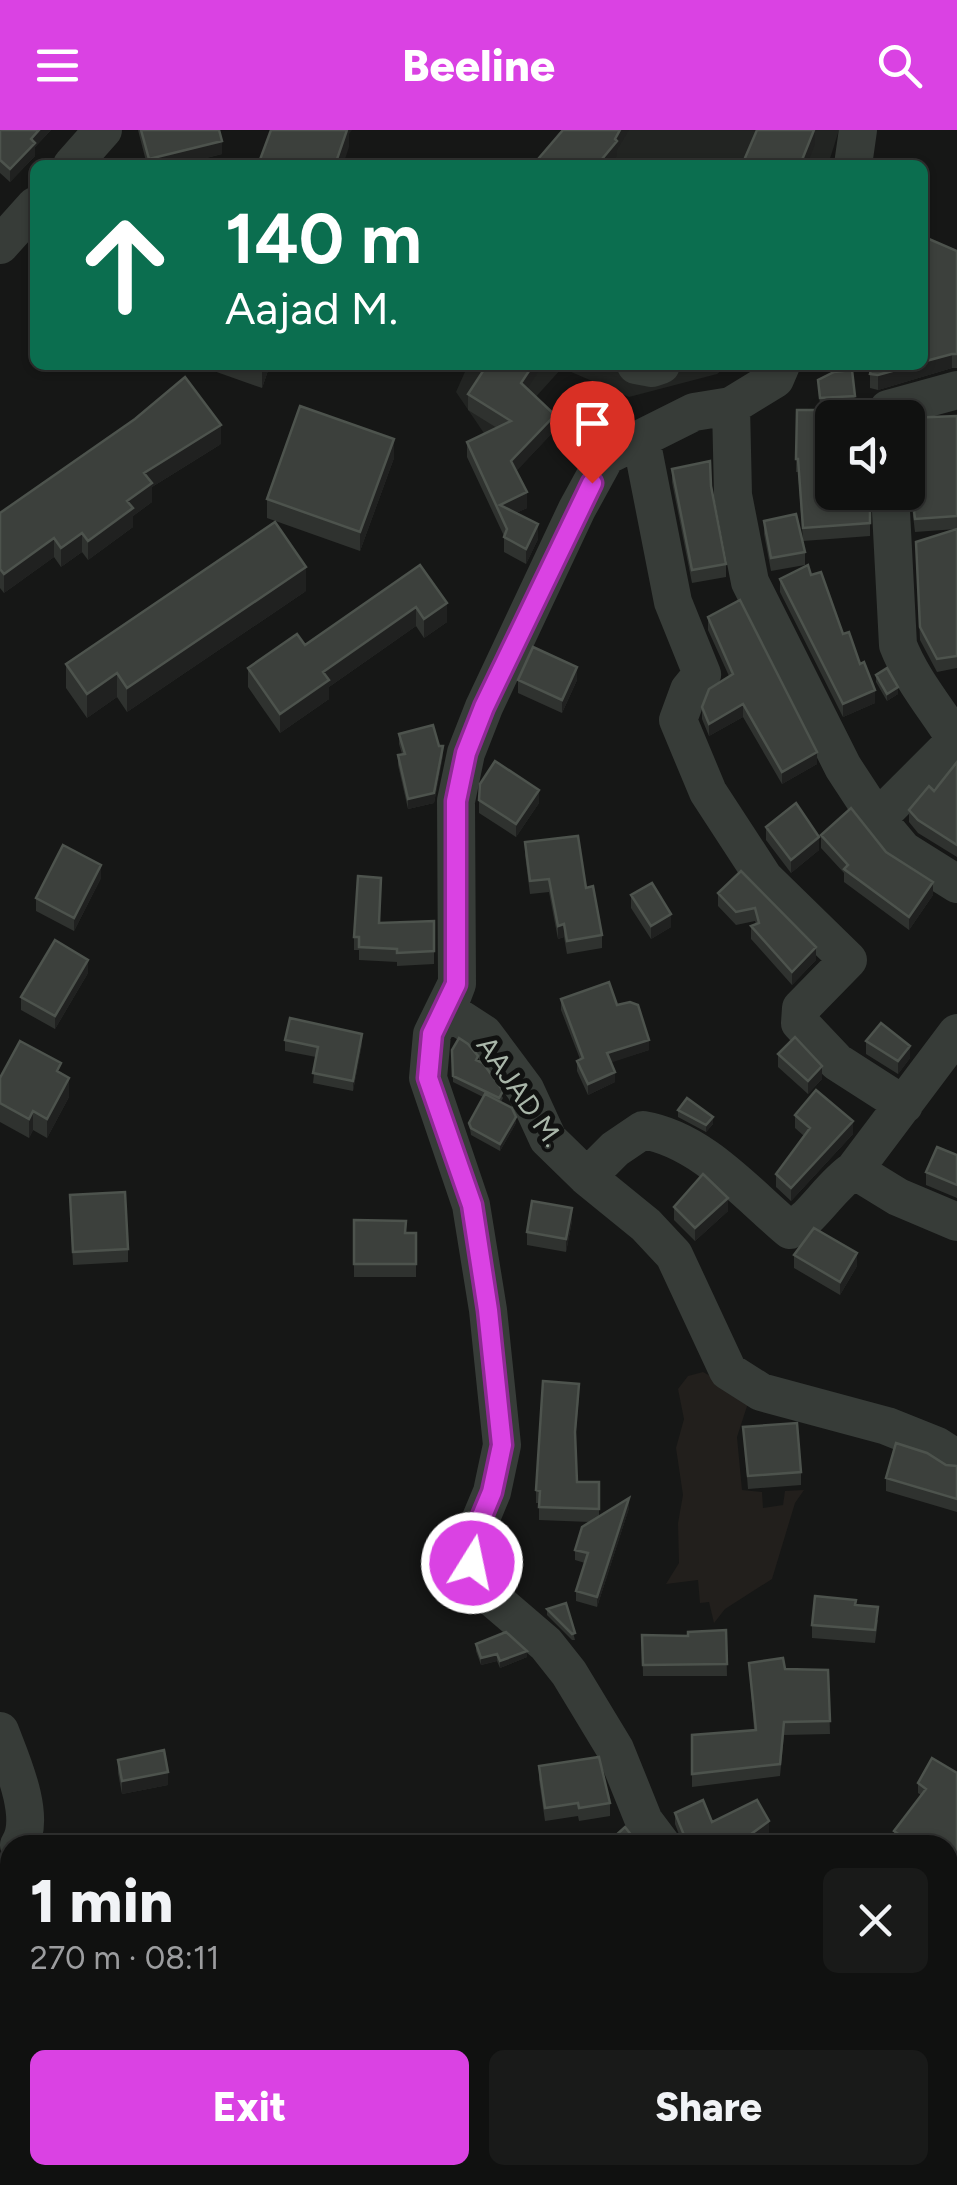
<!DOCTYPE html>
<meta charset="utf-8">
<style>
body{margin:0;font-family:Figtree,sans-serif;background:#191a19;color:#f1f3f6;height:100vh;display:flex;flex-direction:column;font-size:38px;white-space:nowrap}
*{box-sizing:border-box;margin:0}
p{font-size:32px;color:#9c9d9f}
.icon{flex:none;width:55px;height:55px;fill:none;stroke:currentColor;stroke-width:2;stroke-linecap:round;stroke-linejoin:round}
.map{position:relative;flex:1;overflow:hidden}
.side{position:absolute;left:0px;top:1705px;width:958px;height:350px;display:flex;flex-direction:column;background:#101110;border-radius:30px 30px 0 0;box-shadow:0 2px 8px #0004,0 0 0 2px #303130}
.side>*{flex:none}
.guide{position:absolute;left:30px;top:30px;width:898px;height:210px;border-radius:15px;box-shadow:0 2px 8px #0004,0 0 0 2px #303130;background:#0b6e4f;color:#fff;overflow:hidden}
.fabs{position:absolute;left:815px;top:270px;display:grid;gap:20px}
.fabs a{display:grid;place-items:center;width:110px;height:110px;border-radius:15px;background:#101110;box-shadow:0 2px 8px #0004,0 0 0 2px #303130;font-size:50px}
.pin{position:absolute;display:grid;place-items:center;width:85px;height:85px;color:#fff;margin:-102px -42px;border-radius:50% 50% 50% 0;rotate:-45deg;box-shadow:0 0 10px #0007}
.pin .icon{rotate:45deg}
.me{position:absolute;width:110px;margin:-55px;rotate:10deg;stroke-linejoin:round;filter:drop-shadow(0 0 8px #0008)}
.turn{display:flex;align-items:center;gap:35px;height:210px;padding:0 30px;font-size:45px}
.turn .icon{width:130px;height:130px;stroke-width:2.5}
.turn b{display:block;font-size:70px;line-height:85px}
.round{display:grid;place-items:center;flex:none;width:105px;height:105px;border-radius:15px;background:#191a19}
.overview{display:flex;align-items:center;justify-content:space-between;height:170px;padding:0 30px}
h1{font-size:60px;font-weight:800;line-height:75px}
.action{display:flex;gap:20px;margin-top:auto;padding:20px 30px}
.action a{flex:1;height:115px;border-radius:15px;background:#da42e3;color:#fff;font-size:40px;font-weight:800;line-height:115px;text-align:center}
.action a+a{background:#191a19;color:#f1f3f6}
header{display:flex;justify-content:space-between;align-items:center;height:130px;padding:0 30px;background:#da42e3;color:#fff;font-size:45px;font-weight:800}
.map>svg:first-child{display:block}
.built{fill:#222422}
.green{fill:#221f1c}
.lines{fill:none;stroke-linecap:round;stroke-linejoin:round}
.stream{stroke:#303a2d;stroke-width:9}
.canal{stroke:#303a2d;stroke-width:30}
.minor{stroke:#373c38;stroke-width:38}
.wall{fill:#2f322f}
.shaded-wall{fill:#202120}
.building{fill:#3c403c;stroke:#4d534d;stroke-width:2.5}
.route-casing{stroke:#8e2b94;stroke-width:25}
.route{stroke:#da42e3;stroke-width:18}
.labels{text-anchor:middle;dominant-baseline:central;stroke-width:10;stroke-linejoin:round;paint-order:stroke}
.street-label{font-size:28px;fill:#a9b6a9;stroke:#111211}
</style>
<header><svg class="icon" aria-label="menu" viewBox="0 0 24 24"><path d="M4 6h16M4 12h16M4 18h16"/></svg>Beeline<svg class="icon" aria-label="search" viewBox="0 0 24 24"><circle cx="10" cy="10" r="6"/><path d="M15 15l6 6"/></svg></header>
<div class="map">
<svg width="957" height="2055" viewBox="0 0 957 2055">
<rect width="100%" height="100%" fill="#161716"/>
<!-- built -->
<path class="built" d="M577,0H839L828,35H561Z
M468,235H728L717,244L629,267L562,238L492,315L456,262Z"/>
<!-- green -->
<path class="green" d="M703,1242L750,1267L737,1307L742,1360L762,1362L763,1378L783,1375L785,1361L804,1360L795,1373L772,1449L725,1479L714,1493L709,1472L700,1473L698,1450L666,1454L679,1433L678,1393L683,1365L676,1318L684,1289L678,1259L688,1246Z
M504,2045H848L851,2055H518Z"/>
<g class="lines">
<!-- stream -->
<path class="stream" d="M0,1759L10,1756"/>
<!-- canal -->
<path class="canal" d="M426,2045L436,2055"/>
<!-- minor -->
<path class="minor" d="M72,35L103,0
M853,35L858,0
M0,115L35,76
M636,235L652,238L661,235
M781,235L775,249L731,276L694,282L606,326L577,379L484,577L466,623L456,671L457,854L447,880L484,904L525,959L548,1009L587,1047L646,1095L674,1125L728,1241L761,1262L887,1296L937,1316L957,1329
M731,276L733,365L750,452L843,637L877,689
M890,288L888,279L957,260
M641,309L673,472L702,544L689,560L678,590L708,662L764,748L848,830L801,878L800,893L837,932L904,975
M890,362L898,515C911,549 936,578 956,610L877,689L903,720L957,754
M455,857L432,904L428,948L471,1075L488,1180L502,1315L492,1362L472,1410L474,1452L546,1514L569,1543L615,1619L644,1691L662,1715
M854,1040L898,1067L957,1092
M587,1047L615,1019L643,1000C702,1010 746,1063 790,1100C816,1085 829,1057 854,1040L957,903
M0,1601C11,1630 37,1687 19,1715
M948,1892L957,1889
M861,2045L864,2055"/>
</g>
<!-- wall -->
<path class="wall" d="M0,0H51L35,17V26L10,52L0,43Z
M138,0H219L222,24L178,35H147Z
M957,121V238H952L878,260L870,258V244Z
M197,235H270L262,258Z
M541,235V238L527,258L555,300L516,341L527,378L516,383L538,409L526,434L504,422V406L467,327V312L497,298L468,280V264Z
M852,240L855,272L820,275L818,250Z
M797,280L827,310L870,362V406L803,411L798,342H796Z
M957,286V399L915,402L909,351L908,349V288Z
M221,314L152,357V372L133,386V397L88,430L82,422L61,437L54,427L4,463L0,458V383Z
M394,328L360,421L267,388V369Z
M672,339L726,434V447L692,453L672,352Z
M764,391L805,422V435L771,441L764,404Z
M957,399V538L937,542L920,510L916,425Z
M420,435L447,492L424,508L416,496L329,557V569L280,603L248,557V538L305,515Z
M811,445L860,534L875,573L843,587L780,462V449Z
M306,461L127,582L117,567L87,588L66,558V534Z
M708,487L817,634L782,654L743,587L709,606L702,589V577L729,546L708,500Z
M876,545L898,564L887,571L876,552Z
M518,550H577L562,583L518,563Z
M399,604L443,625L434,673L408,679L398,635V625L402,624L399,614Z
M957,632V727L918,703L909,692V680L934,661Z
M479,670L539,673L516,707L479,683Z
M766,697L819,720L791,743L766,710Z
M821,705L886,722L933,765L909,800L844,752V743L821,718Z
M525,712L586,758L602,805V818L567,824L564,807L558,809L549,762L530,764L525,725Z
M741,741L816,830L792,855L751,809V796L756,794L755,791L736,795L718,776V763Z
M101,748L74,801L36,781V768Z
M631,765L671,797L651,809L631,778Z
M434,791V834L397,836V832L359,830V820H354V807L380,793Z
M88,843L55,899L21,880V867Z
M561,869L617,875L649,920L611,932L615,952L588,965L577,941V931L580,929L561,880Z
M285,910L362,914L353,961L313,953L316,927L285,921Z
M866,911L910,928L898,944L866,924Z
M452,920L478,931L503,968L501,972L516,993L500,1021L471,1005L469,993L483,967L453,952Z
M778,924L822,949L808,964L778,937Z
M61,944L69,967L47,1008L33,1000L29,1008L0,992V948Z
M678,980L713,994L706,1002L678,987Z
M795,985L853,1004L791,1071L776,1057V1044L804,1006L795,998Z
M957,1025V1068L926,1055V1042Z
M674,1077L728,1081L695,1111L674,1090Z
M70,1078L128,1119V1132L73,1135Z
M354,1090L405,1103H416V1147H354Z
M572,1091L566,1122L527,1115V1102Z
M794,1125L857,1136L840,1165L794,1138Z
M579,1267L575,1310L577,1352H599V1386L629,1378L597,1477L576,1471V1461L585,1433L575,1430V1420L590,1392L539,1390V1373H536V1360Z
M743,1297L801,1342V1355L748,1359Z
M946,1335L957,1336V1382L886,1361V1348Z
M566,1473L575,1510H572L547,1485V1479Z
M856,1476L878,1490L875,1513L812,1508V1495Z
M726,1500L727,1546H643L642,1505L688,1506Z
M476,1514L527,1527L500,1538L497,1531L481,1535L476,1521Z
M749,1533L785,1539L828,1540L830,1604L784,1605L780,1646L692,1657V1605L754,1600Z
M118,1630L168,1655L122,1664L118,1643Z
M539,1636L610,1673V1686L579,1691L578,1686L545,1691L539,1650Z
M957,1643V1755L948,1748V1715H900L894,1711V1701L921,1665L918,1663V1653Z
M675,1683L712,1692L769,1703L752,1715H683L675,1694Z
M948,1942L957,1944V1987L948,1985Z
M10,1969V2016L5,2015V2002Z"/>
<!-- shaded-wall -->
<path class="shaded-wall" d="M39,0H51L35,17V26L10,52V39Z
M344,0H352L349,4V17L343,35H335Z
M620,0H629L617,20V26L610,35H597Z
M814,0H815V14L807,35H800Z
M222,11V24L178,35H149V29Z
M952,224V238L878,260V245L914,235H922V232Z
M262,235H270L262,258Z
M533,235H541V238L521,268V253Z
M555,285V300L511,347V331Z
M221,295V314L152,357V372L133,386V397L88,430V411L127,371L144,343Z
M394,309V328L360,421V402Z
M527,362V378L503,389L500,375Z
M538,394V409L526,434V419Z
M82,403V422L61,437V418Z
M54,408V427L4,463V444Z
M306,437V461L127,582V558Z
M447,473V492L424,508V489Z
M416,477V496L329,557V569L280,603V584L323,542Z
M577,537V550L562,583V570Z
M117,543V567L87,588V564Z
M898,557V564L887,571V564Z
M875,560V573L843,587V574Z
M743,574V587L709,606V594Z
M443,616V625L434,673L408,679V669Z
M817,622V634L782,654V642Z
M539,660V673L516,707V694Z
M819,707V720L791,743V730Z
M101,735V748L74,801V788Z
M933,752V765L909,800V787Z
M671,784V797L651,809V796Z
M564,794V807L558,809V796Z
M816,817V830L792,855V842Z
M88,830V843L55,899V886Z
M362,904V914L353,961V951Z
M649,910V920L607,934V923Z
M910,916V928L898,944V931Z
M822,936V949L808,964V951Z
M615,942V952L588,965V954Z
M69,948V967L47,1008V989Z
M33,981V1000L29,1008V989Z
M516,987V993L500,1021V1014Z
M713,987V994L706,1002V995Z
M853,991V1004L791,1071V1058Z
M728,1068V1081L695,1111V1098Z
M572,1078V1091L566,1122V1109Z
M857,1123V1136L840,1165V1152Z
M629,1368V1378L597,1477V1467Z
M527,1521V1527L500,1538V1531Z
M497,1524V1531L481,1535V1528Z
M168,1642V1655L122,1664V1651Z
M769,1691V1703L752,1715H736Z
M10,1787V1800L0,1821V1808Z
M957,1853V1865L948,1869V1858Z"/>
<!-- building -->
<path class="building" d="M0,0H39L31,9L35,13L10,39L0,30Z
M141,0H219L222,11L149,29Z
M271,0H347L335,35H258Z
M563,0H620L615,9L617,11L597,35H533Z
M757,0H814L800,35H742Z
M922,106L957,121V224H952L922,232Z
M487,235H533L521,253L555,285L511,331L527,362L500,375L538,394L526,419L504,407L507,399L467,312L511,291L468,264Z
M872,235H914L878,245L870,244Z
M852,240L855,266L820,268L818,250L834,242Z
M185,247L221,295L144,343L152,353L127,371L133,378L88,411L82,403L61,418L54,408L4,444L0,439V383L135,289Z
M300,276L394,309L360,402L267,369Z
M797,280H827L826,310H832V362H870V393L803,398L798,329H796Z
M957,286V386L915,389L909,338L908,336V288Z
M710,331L711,356L726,434L692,440L672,339Z
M796,384L805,422L771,428L764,391Z
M275,392L306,437L127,558L117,543L87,564L66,534Z
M957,399V526L937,529L920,497L916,412Z
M420,435L447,473L424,489L416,477L323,542L329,550L280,584L248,538L297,504L305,515Z
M808,435L811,445L821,442L843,504L849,502L860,534L864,532L875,560L843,574L780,449Z
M740,470L817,622L782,642L743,574L709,594L702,577L709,559L733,544L708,487Z
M533,517L577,537L562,570L518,550Z
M887,538L898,557L887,564L876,545Z
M433,595L439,616H443L434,663L408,669L398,625L405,624L399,604Z
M495,631L539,660L516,694L479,670L480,654Z
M957,632V715L918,690L909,680L929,656L934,661Z
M796,673L819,707L791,730L766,697Z
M851,678L886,722L933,752L909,787L844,739L848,735L821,705Z
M578,706L586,758L593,756L602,805L567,811L564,794L558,796L549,749L530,751L525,712Z
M63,715L101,735L74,788L36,768Z
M741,741L816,817L792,842L751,796L759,793L755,778L736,782L718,763Z
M358,746L381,748L379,793L434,791V821L397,823V819L359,817V807H354Z
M652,753L671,784L651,796L631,765Z
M55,810L88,830L55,886L21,867Z
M609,852L617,875L630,872L638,875L649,910L607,923L615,942L588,954L577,931L583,928L561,869Z
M290,888L362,904L353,951L313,943L318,917L285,910Z
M881,893L910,916L898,931L866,911Z
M795,907L822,936L808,951L778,924Z
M459,908L468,914L478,926L476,930L483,933L503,961L499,968L453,946L452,920Z
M20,911L61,933L57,941L69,948L47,989L33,981L29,989L0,973V948Z
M816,960L853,991L791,1058L776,1044L810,998L795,985Z
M485,964L512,978L516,987L500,1014L471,998L469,993Z
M687,968L713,987L706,995L678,980Z
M937,1017L957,1025V1055L926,1042Z
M703,1044L728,1068L695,1098L674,1077Z
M125,1062L128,1119L73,1122L70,1065Z
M532,1071L572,1078L566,1109L527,1102Z
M354,1090L406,1091L405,1103H416V1134H354Z
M814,1098L857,1123L840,1152L794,1125Z
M543,1251L579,1254L575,1302L577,1352H599V1379L539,1377L540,1361L536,1360Z
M797,1293L801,1342L748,1346L743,1297Z
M896,1313L927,1323L946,1335L957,1336V1369L886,1348Z
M629,1368L597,1467L576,1461L588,1423L575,1420L582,1397Z
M815,1466L856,1470L855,1475L878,1477L875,1500L812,1495Z
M566,1473L575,1503L572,1504L547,1479Z
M726,1500L727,1534L643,1535L642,1505L688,1506V1502Z
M506,1502L527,1521L500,1531L497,1524L481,1528L476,1514Z
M783,1528L785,1539L828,1540L830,1591L784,1592L780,1634L692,1644V1605L756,1600L749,1533Z
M164,1620L168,1642L122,1651L118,1630Z
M599,1627L610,1673L579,1678L578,1673L545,1678L539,1636Z
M932,1628L957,1643V1746L948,1739V1715H914L894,1701L926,1659L918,1653Z
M703,1670L712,1692L757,1670L769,1691L736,1715H688L675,1683Z
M625,1697L639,1715H605Z
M0,1767L10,1772V1787L0,1808Z
M948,1816L957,1834V1853L948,1858Z
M948,1942L957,1944V1974L948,1972Z
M10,1969V2003L5,2002Z"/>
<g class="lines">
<!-- route casing -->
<g class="route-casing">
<path id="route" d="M472,1433V1410L492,1362L502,1315L488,1180L472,1075L428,948L432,904L456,854V671L466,623L484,577L592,353"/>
</g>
<!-- route -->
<use href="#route" class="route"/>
</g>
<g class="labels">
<!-- street labels -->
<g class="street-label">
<text transform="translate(520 961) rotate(55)">AAJAD M.</text>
</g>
</g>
</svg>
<div class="fabs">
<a><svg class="icon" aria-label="sound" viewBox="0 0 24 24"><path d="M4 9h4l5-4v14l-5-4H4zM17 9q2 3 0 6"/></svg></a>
</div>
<div class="pin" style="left:592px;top:353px;background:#d93025"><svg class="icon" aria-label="arrive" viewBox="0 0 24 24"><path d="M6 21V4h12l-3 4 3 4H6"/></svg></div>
<svg class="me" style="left:472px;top:1433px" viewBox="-20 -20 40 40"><circle r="17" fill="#da42e3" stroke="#fff" stroke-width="3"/><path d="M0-11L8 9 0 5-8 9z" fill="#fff"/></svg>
<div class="guide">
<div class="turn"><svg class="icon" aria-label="ahead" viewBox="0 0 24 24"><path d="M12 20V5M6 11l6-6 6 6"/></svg><div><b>140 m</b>Aajad M.</div></div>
</div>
<section class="side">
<div class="overview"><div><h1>1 min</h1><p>270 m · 08:11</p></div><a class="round"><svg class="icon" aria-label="close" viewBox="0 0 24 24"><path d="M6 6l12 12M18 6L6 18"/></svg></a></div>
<div class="action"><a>Exit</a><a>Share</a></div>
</section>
</div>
